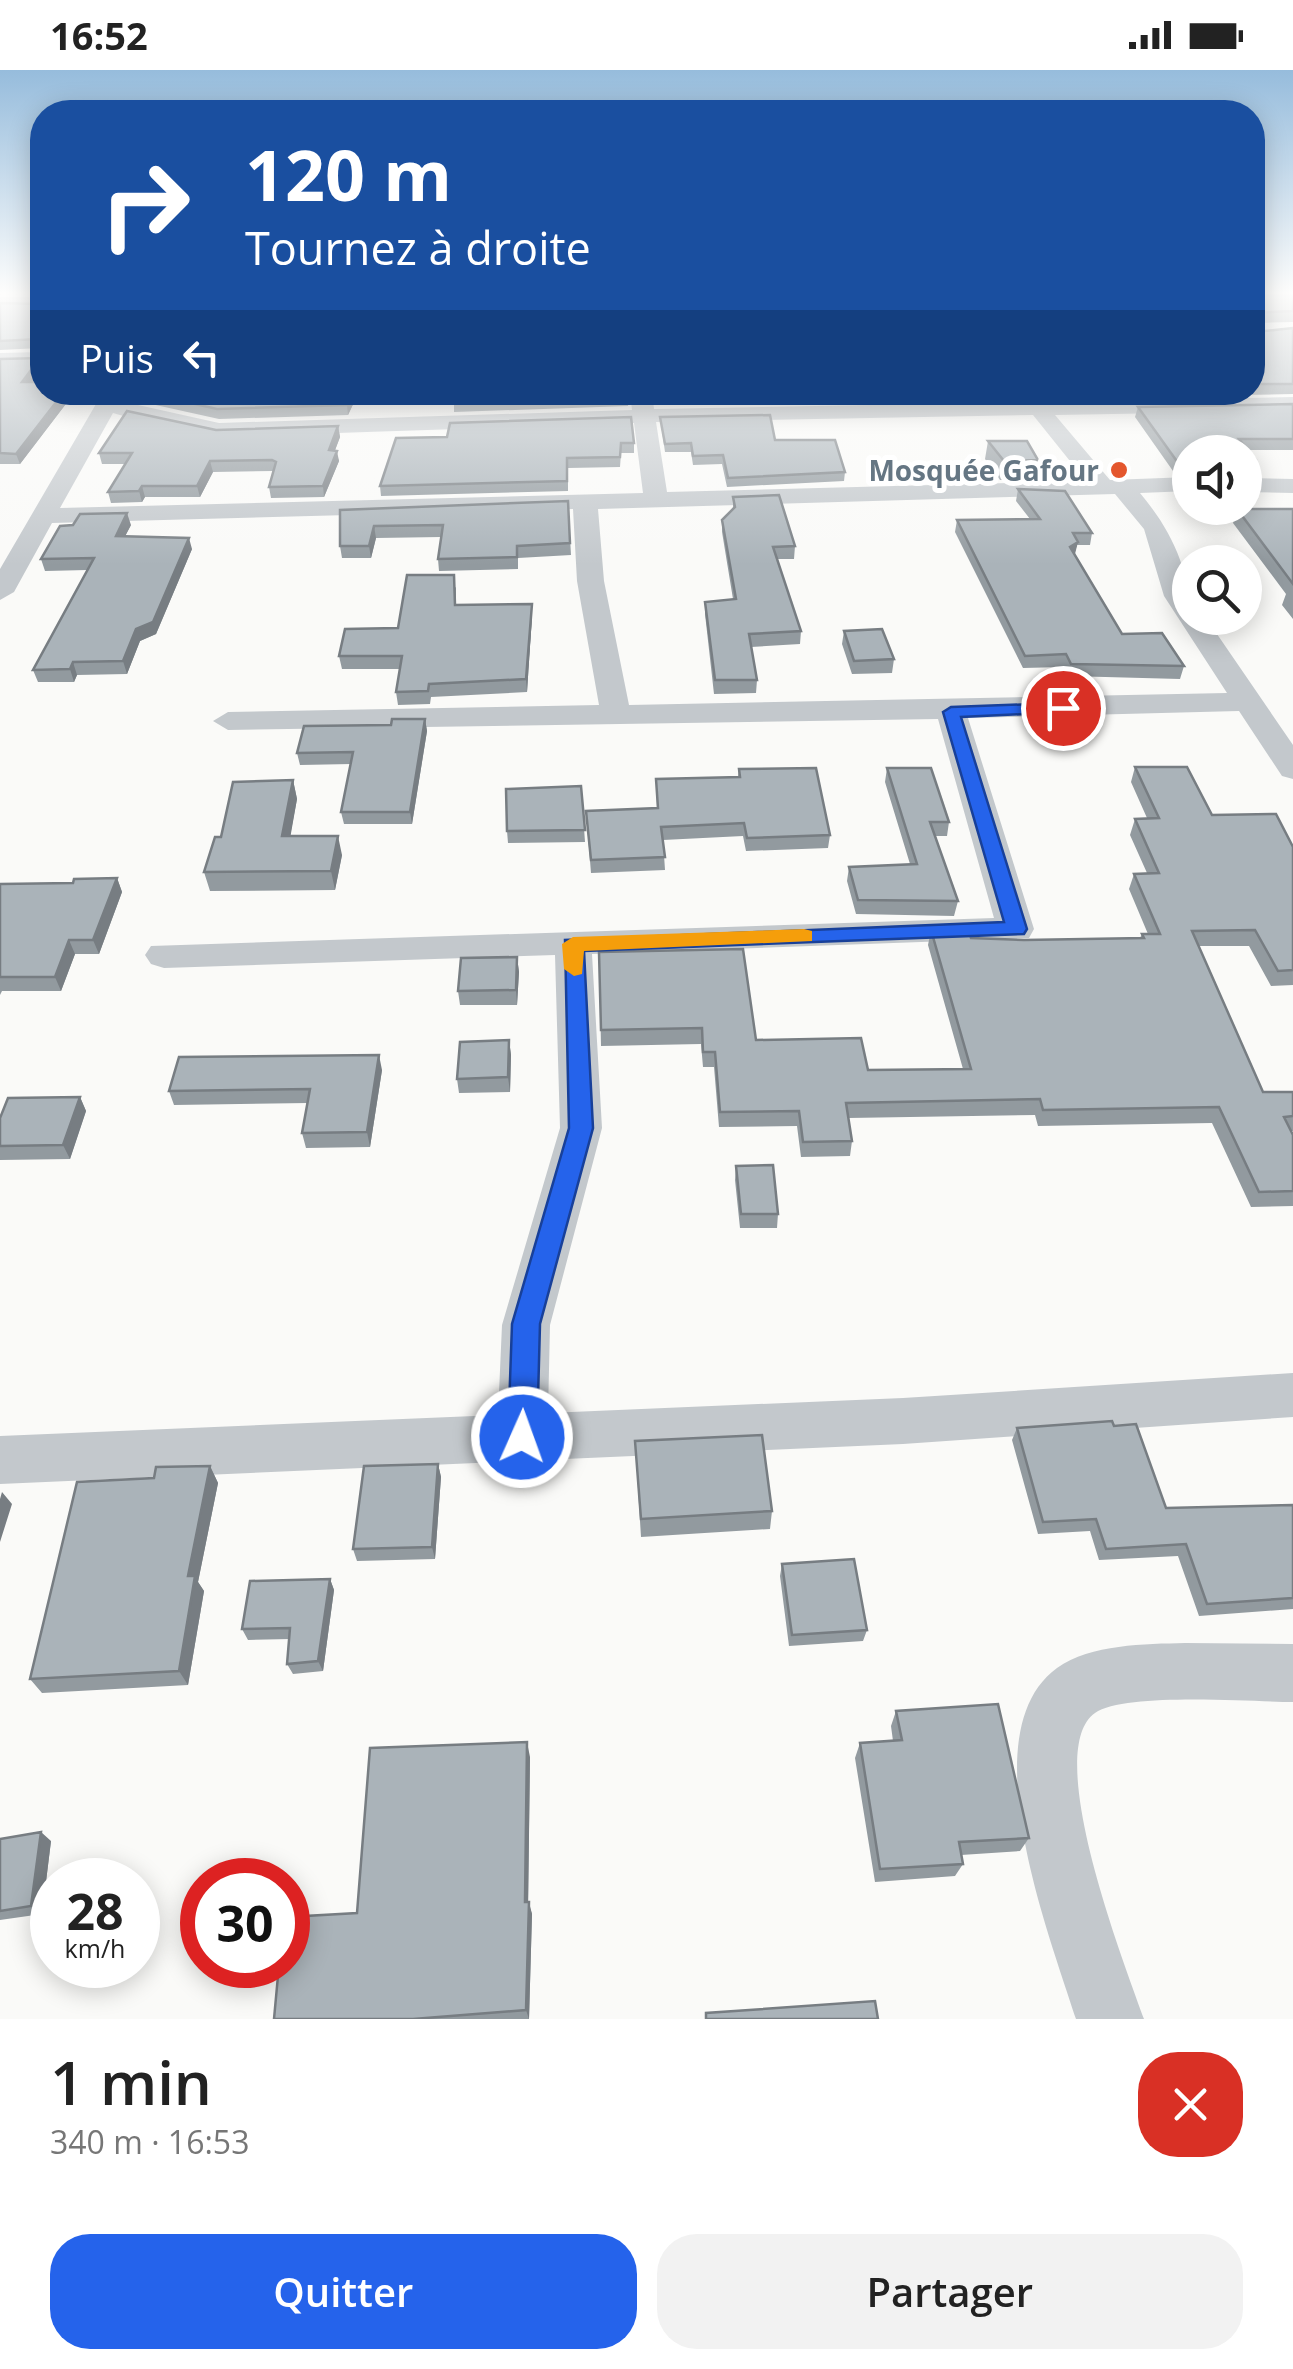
<!DOCTYPE html>
<html lang="fr">
<meta charset="utf-8">
<style>
body{margin:0;font-family:"Open Sans",sans-serif;background:#f2f2f2;color:#222;height:100vh;display:flex;flex-direction:column;font-size:38px;white-space:nowrap}
*{box-sizing:border-box;margin:0}
p{font-size:32px;color:#767676}
.icon{flex:none;width:55px;height:55px;fill:none;stroke:currentColor;stroke-width:2;stroke-linecap:round;stroke-linejoin:round}
.map{position:relative;height:1949px;overflow:hidden}
.sheet{display:flex;flex-direction:column;background:#fff;flex:1}
.sheet>*{flex:none}
.guide{position:absolute;left:30px;top:30px;width:1235px;height:305px;border-radius:40px;box-shadow:0 5px 25px #0003;background:#1a4fa0;color:#fff;overflow:hidden}
.fabs{position:absolute;left:1172px;top:365px;display:grid;gap:20px}
.fabs a{display:grid;place-items:center;width:90px;height:90px;border-radius:50%;background:#fff;box-shadow:0 5px 25px #0003;font-size:50px}
.speed{position:absolute;left:30px;top:1788px;display:flex;gap:20px;font-size:50px;font-weight:700;text-align:center}
.speed>*{display:grid;place-content:center;width:130px;height:130px;border-radius:50%;background:#fff;box-shadow:0 5px 25px #0003;line-height:1}
.speed small{font-size:25px;font-weight:400}
.speed .limit{border:15px solid #d22;background:#fff;color:#111}
.pin{position:absolute;display:grid;place-items:center;width:85px;height:85px;color:#fff;margin:-42px;border:5px solid #fff;border-radius:50%;box-shadow:0 2px 10px #0007}
.me{position:absolute;width:110px;margin:-55px;rotate:2deg;stroke-linejoin:round;filter:drop-shadow(0 0 8px #0008)}
.turn{display:flex;align-items:center;gap:35px;height:210px;padding:0 50px;font-size:45px}
.turn .icon{width:130px;height:130px;stroke-width:2.5}
.turn b{display:block;font-size:70px;line-height:85px}
.then{display:flex;align-items:center;height:95px;padding:0 50px;background:#0003;gap:20px;font-size:38px}
.round{display:grid;place-items:center;flex:none;width:105px;height:105px;border-radius:40px;background:#f2f2f2}
.overview{display:flex;align-items:center;justify-content:space-between;height:170px;padding:0 50px}
h1{font-size:60px;font-weight:600;line-height:75px}
.button{display:flex;gap:20px;margin-top:auto;padding:20px 50px}
.button a{flex:1;height:115px;border-radius:40px;background:#2563eb;color:#fff;font-size:40px;font-weight:600;line-height:115px;text-align:center}
.button a+a{background:#f2f2f2;color:#222}
.status{display:flex;justify-content:space-between;align-items:center;height:70px;padding:0 50px;background:#fff;direction:ltr}
.status svg{height:28px;fill:currentColor}
.map>svg:first-child{display:block}
.lines{fill:none;stroke-linecap:round;stroke-linejoin:round}
.minor{fill:#c3c8cc;fill-rule:evenodd}
.wall{fill:#929a9f}
.shaded-wall{fill:#777d82}
.building{fill:#aab3b9;stroke:#777d82;stroke-width:2.5}
.route{fill:#2563eb;stroke:#184099;stroke-width:2.5}
.slow{fill:#f59e0b}
.poi-dot{fill:#e4572e;stroke:#fff;stroke-width:4}
.labels{text-anchor:middle;dominant-baseline:central;stroke-width:10;stroke-linejoin:round;paint-order:stroke}
.far-poi-label{font-size:28px;font-weight:bold;fill:#657683;stroke:#fff;text-anchor:end}
</style>
<div class="status"><b>16:52</b><svg viewBox="0 0 49 12"><path d="M0 12V9h3v3zM5 12V6h3v6zM10 12V3h3v9zM15 12V0h3v12zM26 1h20v11H26zM47 4h2v5h-2z"/></svg></div>
<div class="map">
<svg width="1293" height="1949" viewBox="0 0 1293 1949">
<rect width="100%" height="100%" fill="#fafaf8"/>
<g class="lines">
<!-- minor -->
<path class="minor" d="M0,227H42V239H0Z
M42,282V294L0,295V283Z
M103,322H125L120,331L219,353L632,340L630,322H652L654,339L1025,332L1024,322H1040L1046,332L1293,327V341L1055,345L1110,410L1190,407V421L1140,423C1171,460 1190,499 1190,548H1206L1293,675V709L1282,706L1239,641L968,648L1034,859L1029,868L592,884L602,1058L550,1255L548,1343L903,1328L1293,1303V1347L903,1374L0,1414V1366L498,1345L502,1255L560,1058L555,885L164,898L151,894L145,885L151,876L994,848L938,649L228,660L213,651L228,642L599,635L577,511L573,439L52,453L14,522L0,530V499ZM113,343L175,361L219,367L634,353L643,423L60,438ZM1033,345L1086,411L667,422L656,352ZM1115,424L1144,459L1164,526L1227,623L629,635L604,511L598,439Z
M1245,408L1293,409V423L1245,422Z
M1185,1573L1293,1574V1632C1253,1632 1125,1622 1095,1643C1041,1681 1125,1895 1144,1949H1076C1050,1866 969,1662 1057,1598C1091,1574 1145,1574 1185,1573Z"/>
</g>
<!-- wall -->
<path class="wall" d="M1252,222H1293V252L1254,253L1255,262L1293,258V324L1069,328L1065,322H1252Z
M0,233L39,234L41,278L0,280Z
M40,288L42,298L32,312L42,322H75L20,394H0V289Z
M140,322H630L628,336L454,342V327L356,328L348,345L219,349L142,332Z
M655,322H786L767,333L657,335Z
M904,322H1010V327L907,330Z
M1293,334V380H1248L1255,389L1252,400H1245V382H1190V401H1173L1135,347L1138,337Z
M660,347L775,370L845,402L844,411L727,417L722,394L693,395L691,382H665Z
M338,356L340,367L335,380L339,391L324,427L271,428L269,417L273,401L213,402L200,427H145L142,432L111,433L108,422L126,394H102L99,383L216,360Z
M396,368L634,373V383H621L620,397L568,398V421L381,426L380,416Z
M988,371L1038,390L1034,409L1000,410L985,389Z
M1018,419L1092,463L1090,475H1077L1074,484L1122,564L1184,596L1180,609L1068,606L1063,597L1023,598L955,462L957,450L1030,449L1016,431Z
M733,427L795,476L794,489H777L801,561L800,574L751,577L757,610L756,623L714,624L705,544V532L733,529L722,462V450L733,439Z
M568,431L571,485L518,488V499L439,501L438,489L441,467L376,468L371,488H342L340,476V440Z
M1237,439H1293V549L1282,535L1286,524L1233,453Z
M131,455L125,466L192,479L156,564L140,571L127,604L77,605L74,612H38L33,600L87,500L45,501L41,489Z
M456,517V534L532,546L527,622L431,627L430,634L398,635L396,622L400,599H342L339,586L398,558Z
M844,561L894,589L892,603L852,604L842,574Z
M425,649L427,661L412,754H344L341,742L351,694L300,695L297,683L391,655Z
M1135,697L1212,745L1293,777V915L1271,916L1249,876H1199L1263,1022H1293V1061H1291L1293,1065V1136L1251,1137L1212,1053L1038,1056L1035,1045L848,1048L852,1071L850,1086L801,1087L797,1056L719,1057L714,997H703L701,974L601,976L599,882L756,970L868,1000L963,999L928,875L931,860L971,868L1024,870L1140,868L1142,864H1148L1129,819L1134,804L1147,803L1130,765L1135,749L1147,748L1131,712Z
M887,698L949,752L947,766H935L958,831L954,846L856,844L847,811L849,797L910,794L885,712Z
M739,699L830,765L828,778L746,781L743,766L663,770L665,800L591,803L586,741L657,738L656,709L738,707Z
M293,710L297,729L290,766L342,785L335,820L210,821L204,802L221,767Z
M581,716L585,772L508,773L507,761Z
M117,808L122,822L99,884H75L61,921H2L0,925V814L73,813Z
M517,887L519,902L517,935H460L458,921Z
M509,970L511,985L510,1022L459,1023L457,1009Z
M382,1000L370,1077L306,1078L302,1063L308,1033L174,1035L169,1021Z
M80,1027L86,1041L70,1089L0,1090V1048Z
M736,1096L778,1144L777,1158H740L735,1110Z
M1114,1356L1166,1438L1293,1435V1539L1199,1546L1178,1486L1099,1490L1090,1461L1038,1464L1012,1370L1017,1358Z
M635,1371L772,1441L770,1459L641,1467Z
M438,1394L441,1407L435,1489L357,1491L353,1479Z
M210,1396L218,1413L198,1512L204,1521L188,1615L42,1623L30,1609L154,1408Z
M782,1494L867,1560L863,1571L789,1576L780,1506Z
M330,1509L334,1520L323,1601L293,1604L287,1594L290,1569L248,1570L242,1559Z
M896,1641L1029,1768L1020,1781L961,1785L963,1794L955,1806L875,1812L855,1688L860,1673L893,1671L891,1656Z
M530,1687L528,1832L532,1844L529,1949H274L357,1843Z
M0,1769L51,1771L42,1844L0,1850Z"/>
<!-- shaded-wall -->
<path class="shaded-wall" d="M40,288L42,298L25,322L22,312Z
M64,322H75L20,394L16,384Z
M352,322H355L356,328L348,345L347,335Z
M786,322L767,333V323Z
M338,356L340,367L331,391L329,380Z
M337,381L339,391L324,427L323,416Z
M210,391L213,402L200,427L197,416Z
M142,416L145,427L142,432L139,421Z
M127,443L131,455L119,478L116,466Z
M374,456L376,468L371,488L369,476Z
M189,468L192,479L156,564L140,571L127,604L123,591L136,559Z
M1078,472L1075,484L1067,489L1070,477Z
M532,534V546L527,622L526,609Z
M73,592L77,605L74,612L70,599Z
M425,649L427,661L412,754L410,742Z
M293,710L297,729L287,786L282,766Z
M338,766L342,785L335,820L331,801Z
M117,808L122,822L99,884L93,870Z
M69,870L75,884L61,921L55,907Z
M517,887L519,902L517,935L516,920Z
M509,970L511,985L510,1022L508,1007Z
M379,985L382,1000L370,1077L367,1062Z
M80,1027L86,1041L70,1089L63,1075Z
M438,1394L441,1407L435,1489L432,1477Z
M210,1396L218,1413L198,1512L204,1521L188,1615L179,1601L188,1506Z
M2,1422L12,1434L0,1472V1429Z
M330,1509L334,1520L323,1601L318,1591Z
M527,1672L530,1687L528,1844L525,1832Z
M41,1762L51,1771L42,1844L31,1836Z
M529,1832L532,1844L529,1949L526,1940Z"/>
<!-- building -->
<path class="building" d="M1252,222H1293V241L1252,243Z
M42,229V283L39,269L0,271V233L39,234Z
M1252,245L1255,262L1293,258V314H1252Z
M40,288L22,312H42V322H64L16,384L0,383V289Z
M142,322H352L347,335L217,339Z
M454,322H628V326L453,332Z
M657,322H768L657,325Z
M1293,334V369H1239L1255,389H1245V382H1190V390H1176L1138,337Z
M127,341L216,360L338,356L329,380L337,381L323,416L269,417L276,392L272,390L210,391L197,416H142L139,421L108,422L132,383H99Z
M770,345L775,370H835L845,402L728,408L723,385L693,386L691,373L665,374L660,347Z
M631,347L634,373H621L620,387L567,388V411L380,416L396,368L447,367L450,353Z
M988,371H1027L1038,390L1004,391Z
M1018,419L1065,421L1092,463H1073L1078,472L1070,477L1122,564L1162,563L1184,596L1071,594L1066,584L1025,586L957,450L1040,449Z
M779,425L795,476L773,477L801,561L749,564L757,610H715L705,532L736,529L722,450L735,437L733,427Z
M568,431L570,473L517,476V487L438,489L443,455L374,456L369,476H340V440Z
M1237,439H1293V514Z
M127,443L116,466L189,468L153,552L136,559L123,591L73,592L70,599L33,600L94,488L41,489L60,456L73,455L80,444Z
M407,505H454L455,535L532,534L526,609L429,614L428,621L396,622L402,586H339L345,559L398,558Z
M882,559L894,589L854,591L844,561Z
M392,649H425L410,742H341L353,682L297,683L304,656L391,655Z
M1135,697H1187L1212,745L1276,744L1293,777V900L1278,901L1255,860L1192,861L1263,1022H1293V1046L1284,1047L1293,1065V1121L1259,1122L1219,1037L1043,1040L1040,1029L846,1033L852,1071L803,1072L799,1041L720,1042L715,982H703L702,958L601,960L599,882L743,879L756,970L861,968L868,1000L971,999L931,860L968,859L971,868L1024,870L1144,868L1142,864H1160L1134,804L1159,803L1135,749L1159,748Z
M816,698L830,765L747,768L744,753L661,757L665,787L591,790L586,741L658,738L656,709L740,707L739,699Z
M887,698H931L949,752H930L958,831L858,830L849,797L917,794Z
M293,710L282,766H338L331,801L204,802L215,767H221L233,712Z
M581,716L585,760L507,761L506,719Z
M117,808L93,870H69L55,907H0V814L73,813L74,809Z
M517,887L516,920L458,921L461,888Z
M509,970L508,1007L457,1009L460,972Z
M379,985L367,1062L302,1063L310,1019L169,1021L179,987Z
M80,1027L63,1075L0,1076V1048L8,1028Z
M773,1095L778,1144H741L736,1096Z
M1112,1351L1114,1356L1136,1354L1166,1438L1293,1435V1528L1207,1534L1186,1474L1106,1479L1096,1449L1043,1452L1017,1358Z
M762,1365L772,1441L641,1449L635,1371Z
M438,1394L432,1477L353,1479L364,1396Z
M210,1396L188,1506H195L179,1601L30,1609L77,1412L154,1408L156,1397Z
M854,1489L867,1560L792,1565L782,1494Z
M330,1509L318,1591L287,1594L290,1558L242,1559L250,1511Z
M998,1634L1029,1768L959,1772L963,1794L880,1799L860,1673L902,1670L896,1641Z
M527,1672L525,1832H529L526,1940L413,1949H274L279,1895H288V1847L357,1843L370,1678Z
M41,1762L31,1836L0,1841V1769Z
M875,1931L878,1949H706V1943Z"/>
<!-- sky -->
<linearGradient id="sky" x2="0" y2="1"><stop stop-color="#96bcdc"/><stop offset="0.45" stop-color="#fdfdfc"/><stop offset="1" stop-color="#fdfdfc" stop-opacity="0"/></linearGradient>
<rect width="1293" height="495" fill="url(#sky)"/>
<!-- route -->
<path class="route" d="M1063,633L1071,638L1069,642L961,647L1027,859L1024,864L584,881L593,1058L540,1254L537,1367L533,1377L522,1381L512,1377L508,1367L512,1254L569,1058L565,870L1004,852L943,642L951,637Z"/>
<!-- slow -->
<path class="slow" d="M804,859L812,861V871L584,881L582,904L574,906L564,899L562,874L573,867Z"/>
<!-- markers -->
<circle class="poi-dot" cx="1119" cy="400" r="10"/>
<g class="labels">
<!-- far-poi labels -->
<g class="far-poi-label">
<text x="1099" y="400">Mosquée Gafour</text>
</g>
</g>
</svg>
<div class="fabs">
<a><svg class="icon" aria-label="sound" viewBox="0 0 24 24"><path d="M4 9h4l5-4v14l-5-4H4zM17 9q2 3 0 6"/></svg></a>
<a><svg class="icon" aria-label="search" viewBox="0 0 24 24"><circle cx="10" cy="10" r="6"/><path d="M15 15l6 6"/></svg></a>
</div>
<div class="speed"><div>28<small>km/h</small></div><div class="limit">30</div></div>
<div class="pin" style="left:1063px;top:638px;background:#d93025"><svg class="icon" aria-label="arrive" viewBox="0 0 24 24"><path d="M6 21V4h12l-3 4 3 4H6"/></svg></div>
<svg class="me" style="left:522px;top:1367px" viewBox="-20 -20 40 40"><circle r="17" fill="#2563eb" stroke="#fff" stroke-width="3"/><path d="M0-11L8 9 0 5-8 9z" fill="#fff"/></svg>
<div class="guide">
<div class="turn"><svg class="icon" aria-label="right" viewBox="0 0 24 24"><path d="M7 20v-9h11M14 6l5 5-5 5"/></svg><div><b>120 m</b>Tournez à droite</div></div>
<div class="then">Puis<svg class="icon" aria-label="left" viewBox="0 0 24 24"><path d="M17 20v-9H6M10 6l-5 5 5 5"/></svg></div>
</div>
</div>
<section class="sheet">
<div class="overview"><div><h1>1 min</h1><p>340 m · 16:53</p></div><a class="round" style="background:#d93025;color:#fff"><svg class="icon" aria-label="close" viewBox="0 0 24 24"><path d="M6 6l12 12M18 6L6 18"/></svg></a></div>
<div class="button"><a>Quitter</a><a>Partager</a></div>
</section>
